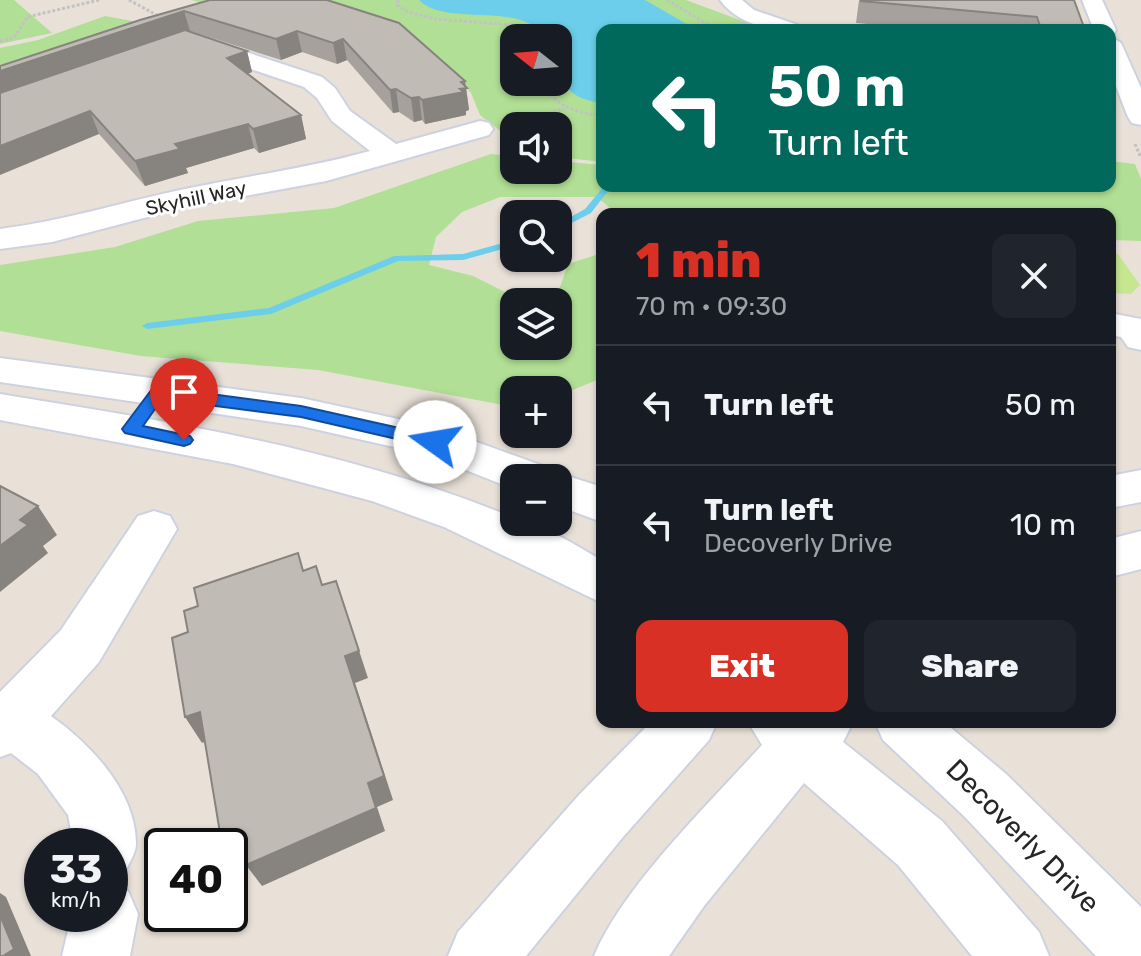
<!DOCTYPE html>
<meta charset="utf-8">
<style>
body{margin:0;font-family:Rubik,sans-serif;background:#20242c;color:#f1f3f6;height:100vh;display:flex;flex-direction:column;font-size:30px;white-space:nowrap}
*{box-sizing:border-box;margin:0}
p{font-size:26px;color:#9ea1a6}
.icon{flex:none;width:44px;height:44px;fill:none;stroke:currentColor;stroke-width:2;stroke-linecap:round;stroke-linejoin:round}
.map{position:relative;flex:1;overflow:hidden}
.panel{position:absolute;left:596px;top:208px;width:520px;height:520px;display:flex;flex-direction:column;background:#171b24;border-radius:16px;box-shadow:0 2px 6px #0004}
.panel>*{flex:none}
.banner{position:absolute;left:596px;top:24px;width:520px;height:168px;border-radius:16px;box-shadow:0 2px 6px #0004;background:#00695c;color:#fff;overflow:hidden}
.needle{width:52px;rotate:287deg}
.tools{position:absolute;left:500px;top:24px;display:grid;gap:16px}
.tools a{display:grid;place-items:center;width:72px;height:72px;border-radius:16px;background:#171b24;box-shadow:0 2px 6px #0004;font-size:40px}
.speed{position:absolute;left:24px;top:828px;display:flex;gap:16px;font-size:40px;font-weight:700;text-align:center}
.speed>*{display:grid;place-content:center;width:104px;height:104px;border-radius:50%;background:#171b24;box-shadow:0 2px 6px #0004;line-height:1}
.speed small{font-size:20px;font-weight:400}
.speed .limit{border:4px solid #111;border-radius:12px;background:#fff;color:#111}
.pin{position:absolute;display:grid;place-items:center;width:68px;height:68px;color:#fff;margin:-82px -34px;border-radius:50% 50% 50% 0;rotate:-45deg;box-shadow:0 0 8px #0007}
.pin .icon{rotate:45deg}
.me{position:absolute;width:88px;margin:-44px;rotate:283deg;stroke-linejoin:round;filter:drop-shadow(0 0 6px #0008)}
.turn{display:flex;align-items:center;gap:28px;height:168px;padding:0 40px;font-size:36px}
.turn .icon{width:104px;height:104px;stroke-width:2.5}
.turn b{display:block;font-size:56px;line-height:68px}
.round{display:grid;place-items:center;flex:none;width:84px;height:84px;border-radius:16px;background:#20242c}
.headline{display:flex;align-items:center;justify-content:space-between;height:136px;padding:0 40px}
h1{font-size:48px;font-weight:800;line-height:60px;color:#d93025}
.cta{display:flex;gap:16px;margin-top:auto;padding:16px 40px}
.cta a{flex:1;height:92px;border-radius:16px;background:#d93025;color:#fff;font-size:32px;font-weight:800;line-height:92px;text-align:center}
.cta a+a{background:#20242c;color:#f1f3f6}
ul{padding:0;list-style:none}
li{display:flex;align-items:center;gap:24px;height:120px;padding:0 40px;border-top:2px solid #363941}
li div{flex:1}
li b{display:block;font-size:30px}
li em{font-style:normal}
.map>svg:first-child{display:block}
.green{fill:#b1df95;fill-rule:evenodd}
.pitch{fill:#c6e790}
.water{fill:#6cceea}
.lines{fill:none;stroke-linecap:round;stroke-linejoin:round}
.stream{fill:#6cceea;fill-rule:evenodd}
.minor-casing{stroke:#cdd2e0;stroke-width:4}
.path{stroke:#c2c2c2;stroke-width:3;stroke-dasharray:3 2;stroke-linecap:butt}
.minor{fill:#fff;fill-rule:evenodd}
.wall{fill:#a6a19c}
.shaded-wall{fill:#87837f}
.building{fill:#c1bbb5;stroke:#87837f;stroke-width:2}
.route{fill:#1a73e8;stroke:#114b97;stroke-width:2}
.labels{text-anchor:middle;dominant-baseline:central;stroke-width:6;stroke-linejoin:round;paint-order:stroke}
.far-street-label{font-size:20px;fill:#262626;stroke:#fff}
.near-street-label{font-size:28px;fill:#262626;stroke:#fff}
</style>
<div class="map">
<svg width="1141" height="956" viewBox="0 0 1141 956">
<rect width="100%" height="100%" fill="#e9e1d8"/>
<!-- green -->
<path class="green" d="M0,0H14L52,33L0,44Z
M191,0H259L0,88V48L38,40L105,16L149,24L210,5Z
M304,0H686L767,30H602V162L558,157V126H514V142L480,115L471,93L449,68ZM514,38H558V82H514Z
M491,154L514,156V170H558V161L602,165V186H1110V161L1135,164L1141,179V241L1110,240V214H617L597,197H500L462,212L436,237L429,265L473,276L515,297L559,290L568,264L602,253V378L558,396V390H514V407L318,370L141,356L0,331V265L115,247L198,221L334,208ZM514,302H558V346H514Z"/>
<!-- pitch -->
<path class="pitch" d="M1110,251L1118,254L1140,285L1131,294L1110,293Z"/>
<!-- water -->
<path class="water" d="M419,0H645L697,30H602V103C560,98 558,75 558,38H544C526,0 446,28 419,0Z"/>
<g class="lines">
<!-- stream -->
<path class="stream" d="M604,186H612L591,213L558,230V224L585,209Z
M514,240V246L463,260L398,261L271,314L147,329L142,326L147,323L269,308L394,256L463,254Z"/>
<!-- minor casing -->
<g class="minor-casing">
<path id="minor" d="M720,0H742L754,10L798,25L801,30C770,30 740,26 720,0Z
M1082,0H1102L1116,30L1113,35H1110V30H1094Z
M191,34L322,77L335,88L350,111L396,144L480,121L489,123L493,129L489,135L326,181L186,207L52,242L0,249V229C63,221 123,202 185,189C247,176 309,168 370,151L332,121L317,98L304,87L183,46L180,41L183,36Z
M1110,36L1121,43L1141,88V125L1132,123L1128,117L1110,71Z
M1110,313L1141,319V350L1128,347L1121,337L1110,335Z
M0,358L301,398L435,427L546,467L550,475L558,473L602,487V522L558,506V478H514V489L425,454L301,426L0,382Z
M0,394C174,422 350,450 514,518V522C543,522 577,547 602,560V603L444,527L372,501L233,464L0,420Z
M1141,470V502L1110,508V476Z
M154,511L170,516L177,529L99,662L51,716C90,744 136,791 136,844C136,852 130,861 127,868L110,875V846H74L68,815L38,774L11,753L0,757V692L61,630L138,516Z
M1141,531V569L1110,577V539Z
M651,722H717L709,740L623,837L526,956H448L458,932L579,795Z
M748,722H853L843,742L942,821L1039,932L1049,956H972L898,865L804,783L704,906L669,956H594C624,885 709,804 762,745Z
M875,722H944L1006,774L1141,907V956H1096L964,816L883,740Z
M110,883L128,891L138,914L130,956H62L72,914H110Z"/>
</g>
<!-- path -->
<path class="path" d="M129,0L162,18
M398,0L397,5L408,12L436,19L511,25L520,30L524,38
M667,0L717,30
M0,41L14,38L27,17L99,0
M542,82C555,107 575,112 602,116
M509,122L564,109
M1135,144L1141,158"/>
<!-- minor -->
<use href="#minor" class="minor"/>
</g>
<!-- wall -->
<path class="wall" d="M210,0H327L466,87L469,110L466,111V115L425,124L422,120L414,122L399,112L393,113L347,60L337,64L302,52L281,60L190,31L189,32L247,51L252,72L247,74L301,115L306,139L259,153L254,148L186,168L188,173L145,186L99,134L0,66Z
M859,0H1074L1085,30H935L856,23Z"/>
<!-- shaded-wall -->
<path class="shaded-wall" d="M184,11L190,31L0,97V71Z
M297,31L302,52L281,60L276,39Z
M343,39L347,60L337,64L333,43Z
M247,51L252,72L233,80L227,58Z
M465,81L469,110L466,111V115L425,124L422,100Z
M396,89L399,112L393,113L390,90Z
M419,97L422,120L414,122L411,98Z
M90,111L99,134L0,175V146Z
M301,115L306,139L259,153L253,129Z
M248,124L254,148L186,168L188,173L145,186L135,161L175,144Z
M38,506L57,535L43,546L48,553L0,592V546L20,520Z
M336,581L368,678L355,683L393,800L377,807L385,831L262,886L246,865L239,868L230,856V846L222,845L368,783L345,656Z
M200,712L216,737L202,743L185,717Z
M0,893L6,897L31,956H3L0,915Z"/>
<!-- building -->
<path class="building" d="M210,0H327L399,23L465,81L461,82L467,88L460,89L464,92L422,100L419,97L411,98L396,89L390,90L343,39L333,43L297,31L276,39L184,11L0,71V66L140,20Z
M861,0H1074L1085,30L1040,26L1037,17L861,1Z
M185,30L247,51L227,58L301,115L253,129L248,124L175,144L180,149L135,161L90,111L0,146V93Z
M0,486L38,506L20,520L28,525L0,546Z
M298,553L303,571L316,566L322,585L336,581L359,651L345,656L384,776L368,783L376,808L246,865L240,838L222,845L200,712L185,717L172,638L188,632L184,611L198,606L194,588Z
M0,915L14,949L3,956H0Z"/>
<!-- route -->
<path class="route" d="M158,387L301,406L435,436L444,442L435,448L301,417L162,399L143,426L190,436L193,440L190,444L184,446L125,433L122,429L152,389Z"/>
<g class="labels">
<!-- far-street labels -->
<g class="far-street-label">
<text transform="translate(196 198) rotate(-12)">Skyhill Way</text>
</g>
<!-- near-street labels -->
<g class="near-street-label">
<text transform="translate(1023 836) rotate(45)">Decoverly Drive</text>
</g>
</g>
</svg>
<div class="tools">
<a><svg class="needle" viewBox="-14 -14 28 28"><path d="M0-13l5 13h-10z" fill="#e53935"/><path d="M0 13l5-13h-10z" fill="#9ea1a6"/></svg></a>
<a><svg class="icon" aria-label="sound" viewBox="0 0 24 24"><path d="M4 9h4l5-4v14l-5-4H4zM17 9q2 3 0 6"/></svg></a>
<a><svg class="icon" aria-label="search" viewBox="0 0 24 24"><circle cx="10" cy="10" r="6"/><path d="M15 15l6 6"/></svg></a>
<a><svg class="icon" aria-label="layers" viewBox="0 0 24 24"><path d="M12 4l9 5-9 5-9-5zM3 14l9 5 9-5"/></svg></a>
<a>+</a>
<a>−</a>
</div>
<div class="speed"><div>33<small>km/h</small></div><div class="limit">40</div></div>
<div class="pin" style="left:184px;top:440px;background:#d93025"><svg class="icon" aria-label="arrive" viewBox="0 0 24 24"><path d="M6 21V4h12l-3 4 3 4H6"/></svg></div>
<svg class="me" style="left:435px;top:442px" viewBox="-20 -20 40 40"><circle r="19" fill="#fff"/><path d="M0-13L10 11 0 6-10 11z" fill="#1a73e8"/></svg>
<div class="banner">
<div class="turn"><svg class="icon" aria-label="left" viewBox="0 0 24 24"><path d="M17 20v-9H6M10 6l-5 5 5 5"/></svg><div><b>50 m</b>Turn left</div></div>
</div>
<section class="panel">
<div class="headline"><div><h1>1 min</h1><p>70 m · 09:30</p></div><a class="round"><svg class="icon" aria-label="close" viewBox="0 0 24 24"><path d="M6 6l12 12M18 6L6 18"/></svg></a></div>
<ul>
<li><svg class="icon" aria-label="left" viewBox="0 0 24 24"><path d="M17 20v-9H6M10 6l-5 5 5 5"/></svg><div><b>Turn left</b></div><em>50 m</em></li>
<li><svg class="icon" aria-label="left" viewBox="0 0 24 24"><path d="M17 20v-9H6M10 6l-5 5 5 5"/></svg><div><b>Turn left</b><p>Decoverly Drive</p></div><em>10 m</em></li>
</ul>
<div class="cta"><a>Exit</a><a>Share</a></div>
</section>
</div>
